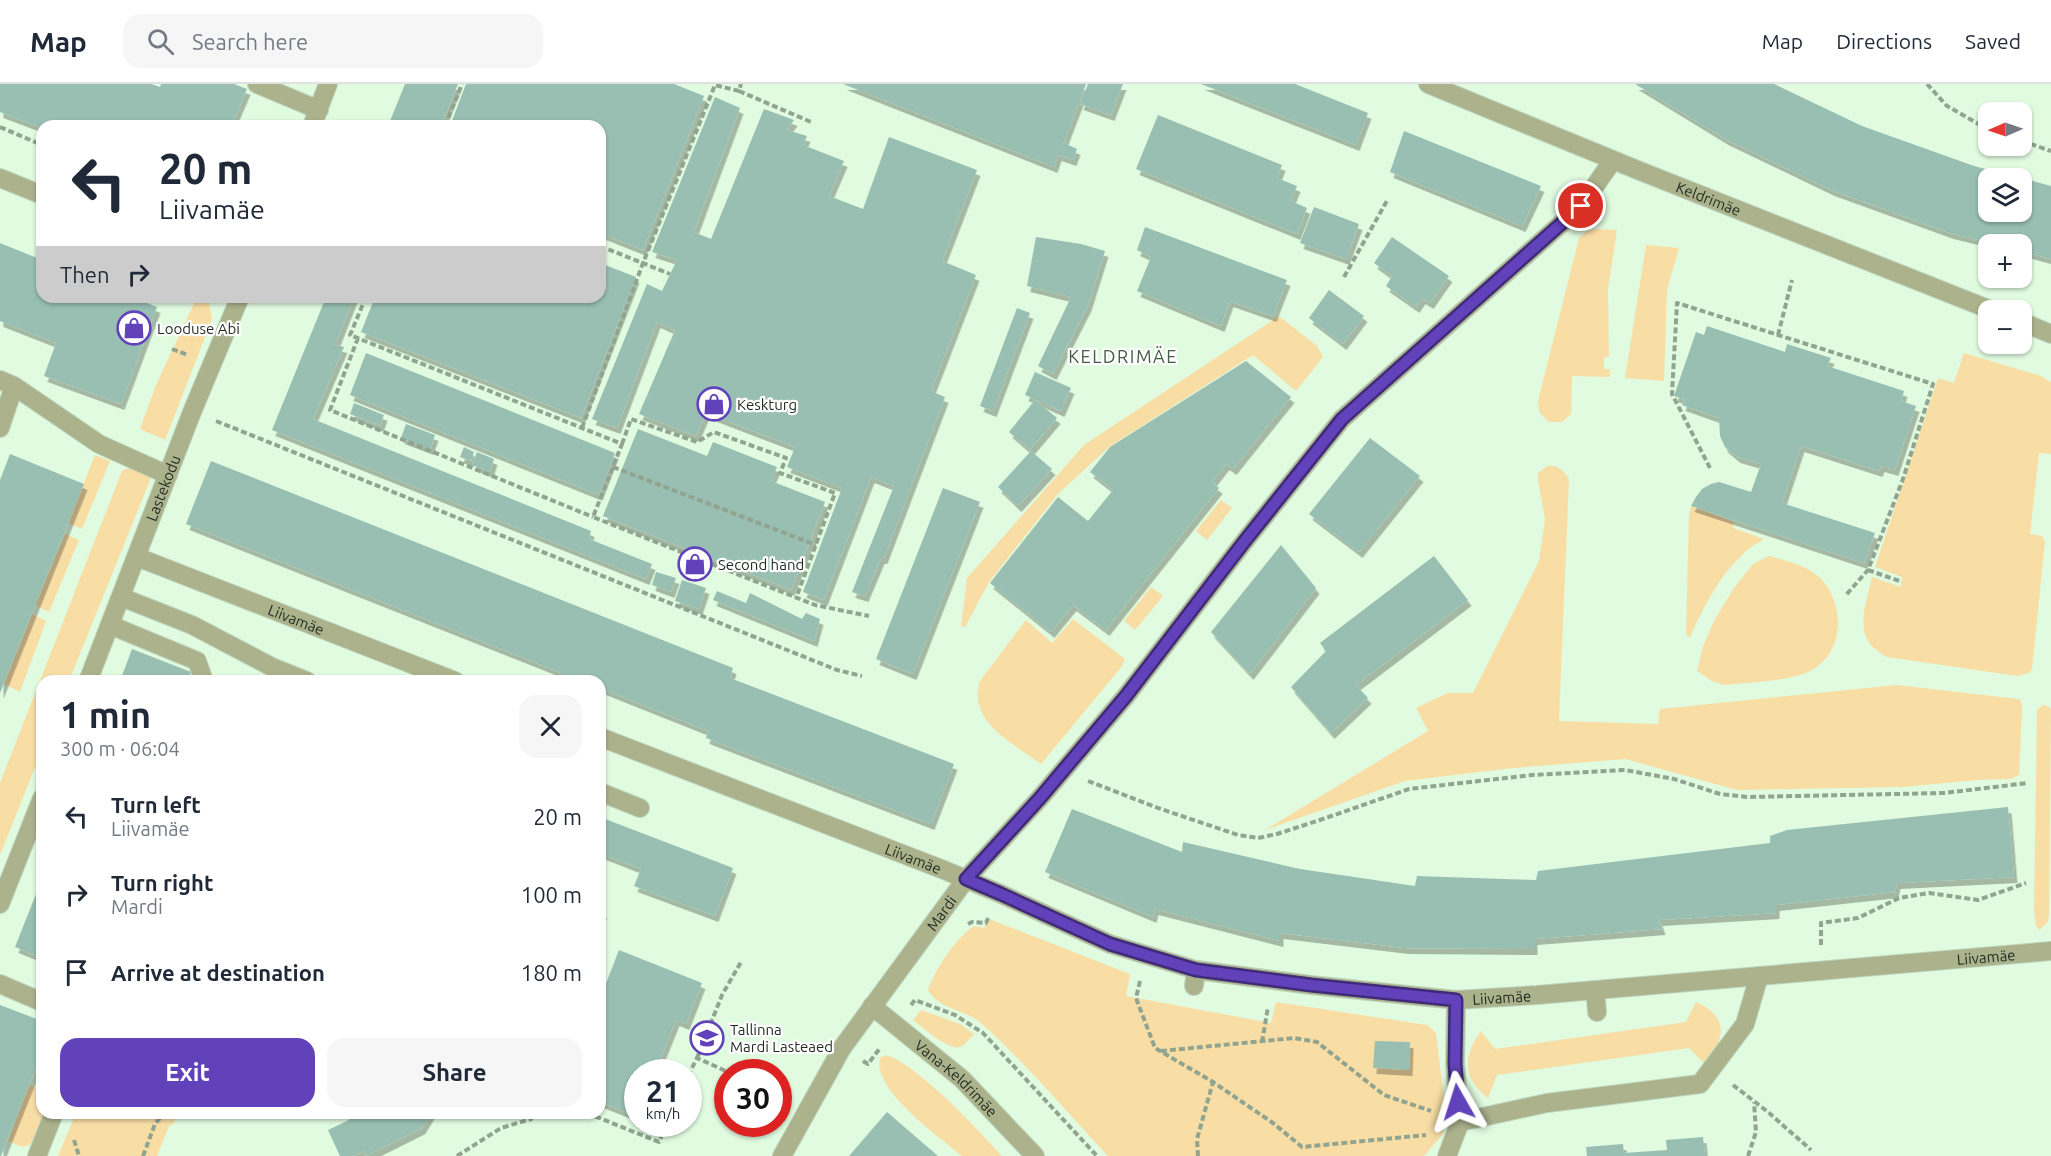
<!DOCTYPE html>
<meta charset="utf-8">
<style>
body{margin:0;font-family:Ubuntu,sans-serif;background:#f6f6f7;color:#1f2937;height:100vh;display:flex;flex-direction:column;font-size:22px;white-space:nowrap}
*{box-sizing:border-box;margin:0}
p{font-size:20px;color:#747a83}
.icon{flex:none;width:33px;height:33px;fill:none;stroke:currentColor;stroke-width:2;stroke-linecap:round;stroke-linejoin:round}
.map{position:relative;flex:1;overflow:hidden}
.sheet{position:absolute;left:36px;top:591px;width:570px;height:444px;display:flex;flex-direction:column;background:#fff;border-radius:18px;box-shadow:0 2px 4px #0004}
.sheet>*{flex:none}
.hud{position:absolute;left:36px;top:36px;width:570px;height:183px;border-radius:18px;box-shadow:0 2px 4px #0004;background:#fff;color:#1f2937;overflow:hidden}
.needle{width:39px;rotate:268deg}
.controls{position:absolute;left:1978px;top:18px;display:grid;gap:12px}
.controls a{display:grid;place-items:center;width:54px;height:54px;border-radius:12px;background:#fff;box-shadow:0 2px 4px #0004;font-size:30px}
.speed{position:absolute;left:624px;top:975px;display:flex;gap:12px;font-size:30px;font-weight:700;text-align:center}
.speed>*{display:grid;place-content:center;width:78px;height:78px;border-radius:50%;background:#fff;box-shadow:0 2px 4px #0004;line-height:1}
.speed small{font-size:15px;font-weight:400}
.speed .limit{border:9px solid #d22;background:#fff;color:#111}
.pin{position:absolute;display:grid;place-items:center;width:51px;height:51px;color:#fff;margin:-26px;border:3px solid #fff;border-radius:50%;box-shadow:0 2px 6px #0007}
.me{position:absolute;width:66px;margin:-33px;rotate:354deg;stroke-linejoin:round;filter:drop-shadow(0 0 4px #0008)}
.turn{display:flex;align-items:center;gap:21px;height:126px;padding:0 24px;font-size:27px}
.turn .icon{width:78px;height:78px;stroke-width:2.5}
.turn b{display:block;font-size:42px;line-height:51px}
.then{display:flex;align-items:center;height:57px;padding:0 24px;background:#0003;gap:12px;font-size:22px}
.round{display:grid;place-items:center;flex:none;width:63px;height:63px;border-radius:18px;background:#f6f6f7}
.overview{display:flex;align-items:center;justify-content:space-between;height:102px;padding:0 24px}
h1{font-size:36px;font-weight:700;line-height:45px}
.button{display:flex;gap:12px;margin-top:auto;padding:12px 24px}
.button a{flex:1;height:69px;border-radius:18px;background:#6142ba;color:#fff;font-size:24px;font-weight:700;line-height:69px;text-align:center}
.button a+a{background:#f6f6f7;color:#1f2937}
ul{padding:0;list-style:none}
li{display:flex;align-items:center;gap:18px;height:78px;padding:0 24px}
li div{flex:1}
li b{display:block;font-size:22px}
li em{font-style:normal}
header{display:flex;align-items:center;gap:36px;box-sizing:border-box;height:84px;padding:0 30px;background:#fff;border-bottom:2px solid #e0e1e3}
header strong{font-size:28px}
nav{display:flex;gap:33px;margin-inline-start:auto;font-size:21px}
.search{width:420px;height:54px;background:#f6f6f7;display:flex;align-items:center;gap:15px;box-sizing:border-box;padding:0 21px;border-radius:18px;color:#747a83;font-size:22px}
.map>svg:first-child{display:block}
.green{fill:#f8dea5}
.building{fill:#98bfb2;filter:url(#shadow)}
.lines{fill:none;stroke-linecap:round;stroke-linejoin:round}
.service-casing{stroke:#bdd5bd;stroke-width:20}
.minor-casing{stroke:#bdd5bd;stroke-width:20}
.path{stroke:#90a490;stroke-width:4;stroke-dasharray:6 3;stroke-linecap:butt}
.service{stroke:#abb28c;stroke-width:18}
.minor{stroke:#abb28c;stroke-width:18}
.route-casing{stroke:#3f2b79;stroke-width:15}
.route{stroke:#6142ba;stroke-width:10}
.labels{text-anchor:middle;dominant-baseline:central;stroke-width:4.5;stroke-linejoin:round;paint-order:stroke}
.street-label{font-size:15px;fill:#1f291f;stroke:#fff}
.poi-label{font-size:15px;fill:#1f291f;stroke:#fff;text-anchor:start}
.quarter-label{font-size:18px;letter-spacing:1.5px;fill:#455c45;stroke:#fff}
</style>
<header>
<strong>Map</strong>
<div class="search"><svg class="icon" aria-label="search" viewBox="0 0 24 24"><circle cx="10" cy="10" r="6"/><path d="M15 15l6 6"/></svg>Search here</div>
<nav><a>Map</a><a>Directions</a><a>Saved</a></nav>
</header>
<div class="map">
<svg width="2051" height="1072" viewBox="0 0 2051 1072">
<defs>
<filter id="shadow"><feDropShadow dx="3.5" dy="6" stdDeviation="0" flood-color="#0004"/></filter>
</defs>
<rect width="100%" height="100%" fill="#e0fbe0"/>
<!-- green -->
<path class="green" d="M1597,145L1617,146L1608,205L1609,273H1604V285H1610V293L1572,292L1571,330L1562,338H1549L1539,328L1538,317L1579,154L1587,147Z
M1646,161L1679,164L1667,206L1664,297L1625,294Z
M197,213H208L212,235L165,356L140,345L156,301Z
M1279,232L1317,262L1323,273L1296,307L1253,271L1109,363L1058,410L989,498L965,543L961,542L967,494L1084,361Z
M1964,269L2041,292L2051,298V370L2039,369L2030,450L2042,452L2045,457L2032,585L2029,589L2017,592L1887,573C1851,555 1865,525 1872,493L1901,503L1902,493L1875,483L1938,294L1954,299Z
M95,371L110,377L82,445L68,439Z
M1547,382C1558,381 1563,386 1569,395L1559,637L1658,640L1660,625L1897,601L2018,615L2021,617L2022,624L2019,691L2011,695L1977,696L1903,703L1737,706L1625,675L1513,684L1405,697L1265,746L1428,647L1416,624L1448,609H1473L1539,477L1545,435L1538,397V389Z
M130,383L152,391L69,597H42V666L0,771V699L122,387Z
M1221,416L1232,424L1207,456L1196,447Z
M1691,422L1734,438L1733,444L1764,455C1756,460 1747,465 1741,472C1718,494 1703,524 1690,553L1687,552L1686,547L1689,431Z
M65,450L79,456L49,528L35,521Z
M1769,472C1786,477 1806,481 1819,493C1845,517 1845,566 1814,585C1795,597 1746,599 1724,601L1712,597L1697,587L1703,562L1715,535L1734,504L1753,480Z
M1151,503L1163,512L1135,546L1124,537Z
M32,530L46,537L20,608L4,600Z
M1073,535L1125,575L1123,581L1041,680C1013,659 967,638 980,597L1026,536L1052,559Z
M2043,621L2048,622L2051,625L2049,830L2048,838L2039,846L2036,841L2034,828L2037,626Z
M989,835L1130,890L1126,912L1271,939L1276,918L1427,941L1436,949L1446,1032L1443,1050L1424,1072H1108C1066,1027 1027,980 981,939C965,925 939,926 928,906C935,885 956,854 974,842L984,844Z
M1696,918C1730,933 1725,956 1705,980L1689,964L1497,991L1488,1014C1462,995 1463,971 1481,947L1495,965L1502,964L1686,938Z
M921,926L960,940L974,950C970,954 965,961 960,963C949,967 922,943 913,936Z
M886,971C901,976 913,986 925,996C953,1019 977,1045 1002,1072H962C940,1053 872,1006 880,974Z
M29,1001L42,1006V1029H44L31,1060L22,1063L8,1057Z
M76,1029H178L173,1040L169,1042L157,1072H58Z"/>
<!-- building -->
<path class="building" d="M0,0H151L160,3L161,0H234L247,5L231,42H42V44L0,28Z
M405,0H458L441,42H388Z
M466,0H674L704,12L643,166L600,149V42H450Z
M843,0H1086L1060,68L1064,59L1077,65L1073,76L1058,71L1054,83Z
M1088,0H1123L1111,31L1080,20Z
M1201,0H1295L1368,29L1356,61Z
M1635,0H1774L1862,42L1974,82L2019,94H1989V128H2022V94L2051,102V175L2022,167V160H1995L1950,149L1831,106L1725,55Z
M715,13L740,24L694,148L711,155L764,25L794,36L787,46L807,52L803,61L844,77L829,112L863,125L889,53L977,86L942,177L976,191L931,307L945,313L884,474H881L865,512L852,508L894,402L871,393L824,516L803,508L842,404L787,383L795,363L706,329L696,352L639,330L675,246L657,238L617,344L592,335L647,200L662,207L677,176L652,168Z
M1158,31L1282,81L1277,94L1297,102L1291,117L1307,124L1297,150L1136,85Z
M1404,47L1541,102L1522,142L1390,88Z
M1314,123L1359,140L1346,175L1300,159Z
M1145,143L1287,196L1273,232L1230,217L1221,242L1137,207L1151,173L1137,166Z
M1036,153L1081,160L1105,167L1088,221L1053,290L1038,282L1071,213L1027,202Z
M1392,153L1449,192L1430,219L1422,214L1416,223L1386,202L1392,192L1374,179Z
M0,159L42,176V213H131L157,223L121,320L44,292L56,259L0,237Z
M600,179L636,193L581,334L361,248L375,213H600Z
M1329,206L1364,232L1343,260L1309,234Z
M326,213H354L335,261L344,263L313,335L591,447L589,455L652,480L646,495L272,346Z
M1017,224L1030,229L993,327L980,322Z
M1707,242L1785,268L1787,260L1831,274L1827,282L1904,307L1901,317L1916,322L1895,386L1881,382L1879,387L1801,362L1782,419L1875,449L1864,479L1691,422L1696,413L1702,405L1711,400L1719,398L1751,408L1761,380L1737,373L1725,363L1720,352L1719,334L1682,321L1684,315L1674,312L1696,248L1704,251Z
M366,269L615,369L599,411L350,311Z
M1246,277L1291,313L1233,385L1226,380L1212,398L1219,404L1106,546L1073,521L1051,548L990,499L1058,413L1088,437L1113,406L1090,388L1110,363Z
M1035,288L1071,304L1061,327L1025,311Z
M1035,316L1057,334L1030,366L1009,348Z
M354,319L384,331L380,342L350,330Z
M406,340L435,351L430,365L401,354Z
M638,345L707,372L713,358L777,383L771,397L825,418L791,506L603,432Z
M1370,354L1420,392L1359,468L1309,430Z
M464,363L474,368L471,377L460,373Z
M1031,367L1052,385L1018,422L998,403Z
M477,368L494,375L490,388L472,381Z
M10,370L84,400L0,609V396Z
M211,377L733,584L730,594L954,680L931,740L706,654L708,647L600,604V597H582L186,440Z
M943,404L980,418L913,590L876,575Z
M1281,461L1316,504L1250,590L1211,548Z
M1434,472L1468,516L1356,601L1368,614L1331,649L1291,603L1326,567L1320,559Z
M656,488L676,494L671,508L652,501Z
M682,496L706,504L699,525L675,517Z
M717,507L746,519L750,509L802,535L806,529L820,535L814,557L713,516Z
M132,565L191,588L188,597H120Z
M2008,723L2014,793L1897,799L1895,808L1776,821V829L1659,836L1662,845L1534,855V865L1405,864L1280,849V857L1155,825L1153,833L1045,788L1072,725L1182,768L1183,758L1300,785L1415,802L1417,792L1536,796L1538,787L1770,759V752L1787,746Z
M600,733L733,784L715,832L634,802L641,785L600,769Z
M42,795V874L15,863Z
M619,866L702,899L686,940L676,936L655,988H638V1033L600,1018V915Z
M0,921L42,937V969L1,1072H0Z
M1375,957L1410,958L1409,986L1373,984Z
M887,1028L938,1072H849Z
M358,1029H431L422,1044L366,1072L364,1067L353,1072H340L328,1046L349,1036L348,1033Z
M1703,1053L1705,1072H1587L1586,1063L1623,1060L1624,1069L1667,1066L1666,1056Z"/>
<g class="lines">
<!-- service casing -->
<g class="service-casing">
<path id="service" d="M257,0L319,26
M0,296L14,302L0,344
M14,302L99,360L168,391
M121,513L192,541L272,583L307,597
M110,541L197,577L204,597
M600,708L640,724
M0,900L42,918
M1194,902L1196,886
M1595,906L1597,928
M1460,1038L1547,1019L1700,1000L1745,940L1759,892
M37,1072L54,1029"/>
</g>
<!-- minor casing -->
<g class="minor-casing">
<g id="minor">
<path id="s1" d="M1428,0L1640,87L1991,226"/>
<path d="M312,42L328,0"/>
<path d="M0,94L42,111"/>
<path d="M2022,238L2051,250"/>
<path id="s2" d="M137,473L455,597"/>
<path id="s3" d="M88,597L192,328L240,213"/>
<path id="s4" d="M600,653L944,786L1001,810L1110,860L1196,886L1311,901L1456,916L1537,911L2051,867"/>
<path d="M0,820L42,714"/>
<path id="s5" d="M872,922L962,995L1035,1072"/>
<path id="s6" d="M782,1072L842,964L966,795L1040,714L1126,612L1244,458L1342,335L1581,122L1613,76"/>
<path d="M1447,1072L1460,1038L1455,980L1456,916"/>
</g>
</g>
<!-- path -->
<path class="path" d="M1927,0L1947,22L1989,46
M739,7L811,38
M445,42L462,0
M0,43L42,61
M2022,57L2051,67
M600,162L670,190
M1344,193L1388,115
M366,213L350,251L622,360L593,433L815,521L869,532
M1778,251L1792,196
M358,254L330,326L593,433
M172,265L188,271
M216,337L837,586L862,592
M582,344L643,179L715,1L739,7L741,0
M622,360L631,335L697,358L714,348L786,374L780,389L835,409L796,514
M613,383L816,461
M1710,384L1672,310L1677,219L1933,300L1903,395L1868,486L1846,511
M1868,486L1902,498
M1088,697L1158,724L1238,751L1258,754L1277,750L1320,736L1409,705L1532,691L1625,686L1674,695L1720,710L1747,713L1944,709L2028,699
M968,840L972,838L986,839L989,832
M600,848L606,831
M1821,861V839L1858,834L1899,814L1929,809L1978,816L2026,799
M1140,897L1136,914L1155,964L1213,998L1273,1039L1302,1063L1426,1051
M911,921L915,916L955,931L983,949L1097,1072
M1262,958L1268,923
M1161,967L1294,954L1317,958L1384,1011L1431,1027
M697,974L722,911L741,878
M863,977L868,980L880,964
M688,992L697,974L728,988
M1733,1001L1768,1028L1811,1066
M587,1029L659,1058L667,1040
M74,1056L79,1072
M143,1072L155,1040L164,1029
M457,1072L501,1044L531,1035L534,1029
M1198,1072L1197,1055L1213,998
M1748,1072L1756,1048L1754,1018"/>
<!-- service -->
<use href="#service" class="service"/>
<!-- minor -->
<use href="#minor" class="minor"/>
</g>
<g class="lines">
<!-- route casing -->
<g class="route-casing">
<path id="route" d="M1458,1018L1455,980L1456,916L1311,901L1196,886L1110,860L1001,810L966,795L1040,714L1126,612L1244,458L1342,335L1581,122"/>
</g>
<!-- route -->
<use href="#route" class="route"/>
</g>
<!-- icons -->
<defs>
<g id="shop-ring" transform="scale(1.725)"><circle r="9.5" fill="#fff" stroke="#6142ba" stroke-width="1.5"/><path d="M-5-2.5h2.3a2.7 3.5 0 0 1 5.4 0H5L5.5 6h-11ZM-1.5-2.5h3a1.5 2.3 0 0 0-3 0Z" fill="#6142ba"/></g>
<g id="school-ring" transform="scale(1.725)"><circle r="9.5" fill="#fff" stroke="#6142ba" stroke-width="1.5"/><path d="M0-5L7-2L0 1L-7-2ZM-4 1L0 2.5L4 1V4Q0 6-4 4Z" fill="#6142ba"/></g>
</defs>
<g fill-rule="evenodd">
<use href="#shop-ring" x="134" y="244"/>
<use href="#shop-ring" x="714" y="320"/>
<use href="#shop-ring" x="695" y="480"/>
<use href="#school-ring" x="707" y="954"/>
</g>
<g class="labels">
<!-- street labels -->
<g class="street-label">
<text stroke="none"><textPath href="#s1" startOffset="303">Keldrimäe</textPath></text>
<text stroke="none"><textPath href="#s3" startOffset="207">Lastekodu</textPath></text>
<text stroke="none"><textPath href="#s2" startOffset="171">Liivamäe</textPath></text>
<text stroke="none"><textPath href="#s4" startOffset="336">Liivamäe</textPath></text>
<text stroke="none"><textPath href="#s6" startOffset="291">Mardi</textPath></text>
<text stroke="none"><textPath href="#s4" startOffset="1434">Liivamäe</textPath></text>
<text stroke="none"><textPath href="#s4" startOffset="948">Liivamäe</textPath></text>
<text stroke="none"><textPath href="#s5" startOffset="111">Vana-Keldrimäe</textPath></text>
</g>
<!-- poi labels -->
<g class="poi-label">
<text x="157" y="244">Looduse Abi</text>
<text x="737" y="320">Keskturg</text>
<text x="718" y="480">Second hand</text>
<text x="730" y="945">Tallinna<tspan x="730" dy="17">Mardi Lasteaed</tspan></text>
</g>
<!-- quarter labels -->
<g class="quarter-label">
<text x="1123" y="272">KELDRIMÄE</text>
</g>
</g>
</svg>
<div class="controls">
<a><svg class="needle" viewBox="-14 -14 28 28"><path d="M0-13l5 13h-10z" fill="#e53935"/><path d="M0 13l5-13h-10z" fill="#747a83"/></svg></a>
<a><svg class="icon" aria-label="layers" viewBox="0 0 24 24"><path d="M12 4l9 5-9 5-9-5zM3 14l9 5 9-5"/></svg></a>
<a>+</a>
<a>−</a>
</div>
<div class="speed"><div>21<small>km/h</small></div><div class="limit">30</div></div>
<div class="pin" style="left:1581px;top:122px;background:#d93025"><svg class="icon" aria-label="arrive" viewBox="0 0 24 24"><path d="M6 21V4h12l-3 4 3 4H6"/></svg></div>
<svg class="me" style="left:1458px;top:1018px" viewBox="-20 -20 40 40"><path d="M0-17L14 15 0 8-14 15z" fill="#6142ba" stroke="#fff" stroke-width="4"/></svg>
<div class="hud">
<div class="turn"><svg class="icon" aria-label="left" viewBox="0 0 24 24"><path d="M17 20v-9H6M10 6l-5 5 5 5"/></svg><div><b>20 m</b>Liivamäe</div></div>
<div class="then">Then<svg class="icon" aria-label="right" viewBox="0 0 24 24"><path d="M7 20v-9h11M14 6l5 5-5 5"/></svg></div>
</div>
<section class="sheet">
<div class="overview"><div><h1>1 min</h1><p>300 m · 06:04</p></div><a class="round"><svg class="icon" aria-label="close" viewBox="0 0 24 24"><path d="M6 6l12 12M18 6L6 18"/></svg></a></div>
<ul>
<li><svg class="icon" aria-label="left" viewBox="0 0 24 24"><path d="M17 20v-9H6M10 6l-5 5 5 5"/></svg><div><b>Turn left</b><p>Liivamäe</p></div><em>20 m</em></li>
<li><svg class="icon" aria-label="right" viewBox="0 0 24 24"><path d="M7 20v-9h11M14 6l5 5-5 5"/></svg><div><b>Turn right</b><p>Mardi</p></div><em>100 m</em></li>
<li><svg class="icon" aria-label="arrive" viewBox="0 0 24 24"><path d="M6 21V4h12l-3 4 3 4H6"/></svg><div><b>Arrive at destination</b></div><em>180 m</em></li>
</ul>
<div class="button"><a>Exit</a><a>Share</a></div>
</section>
</div>
